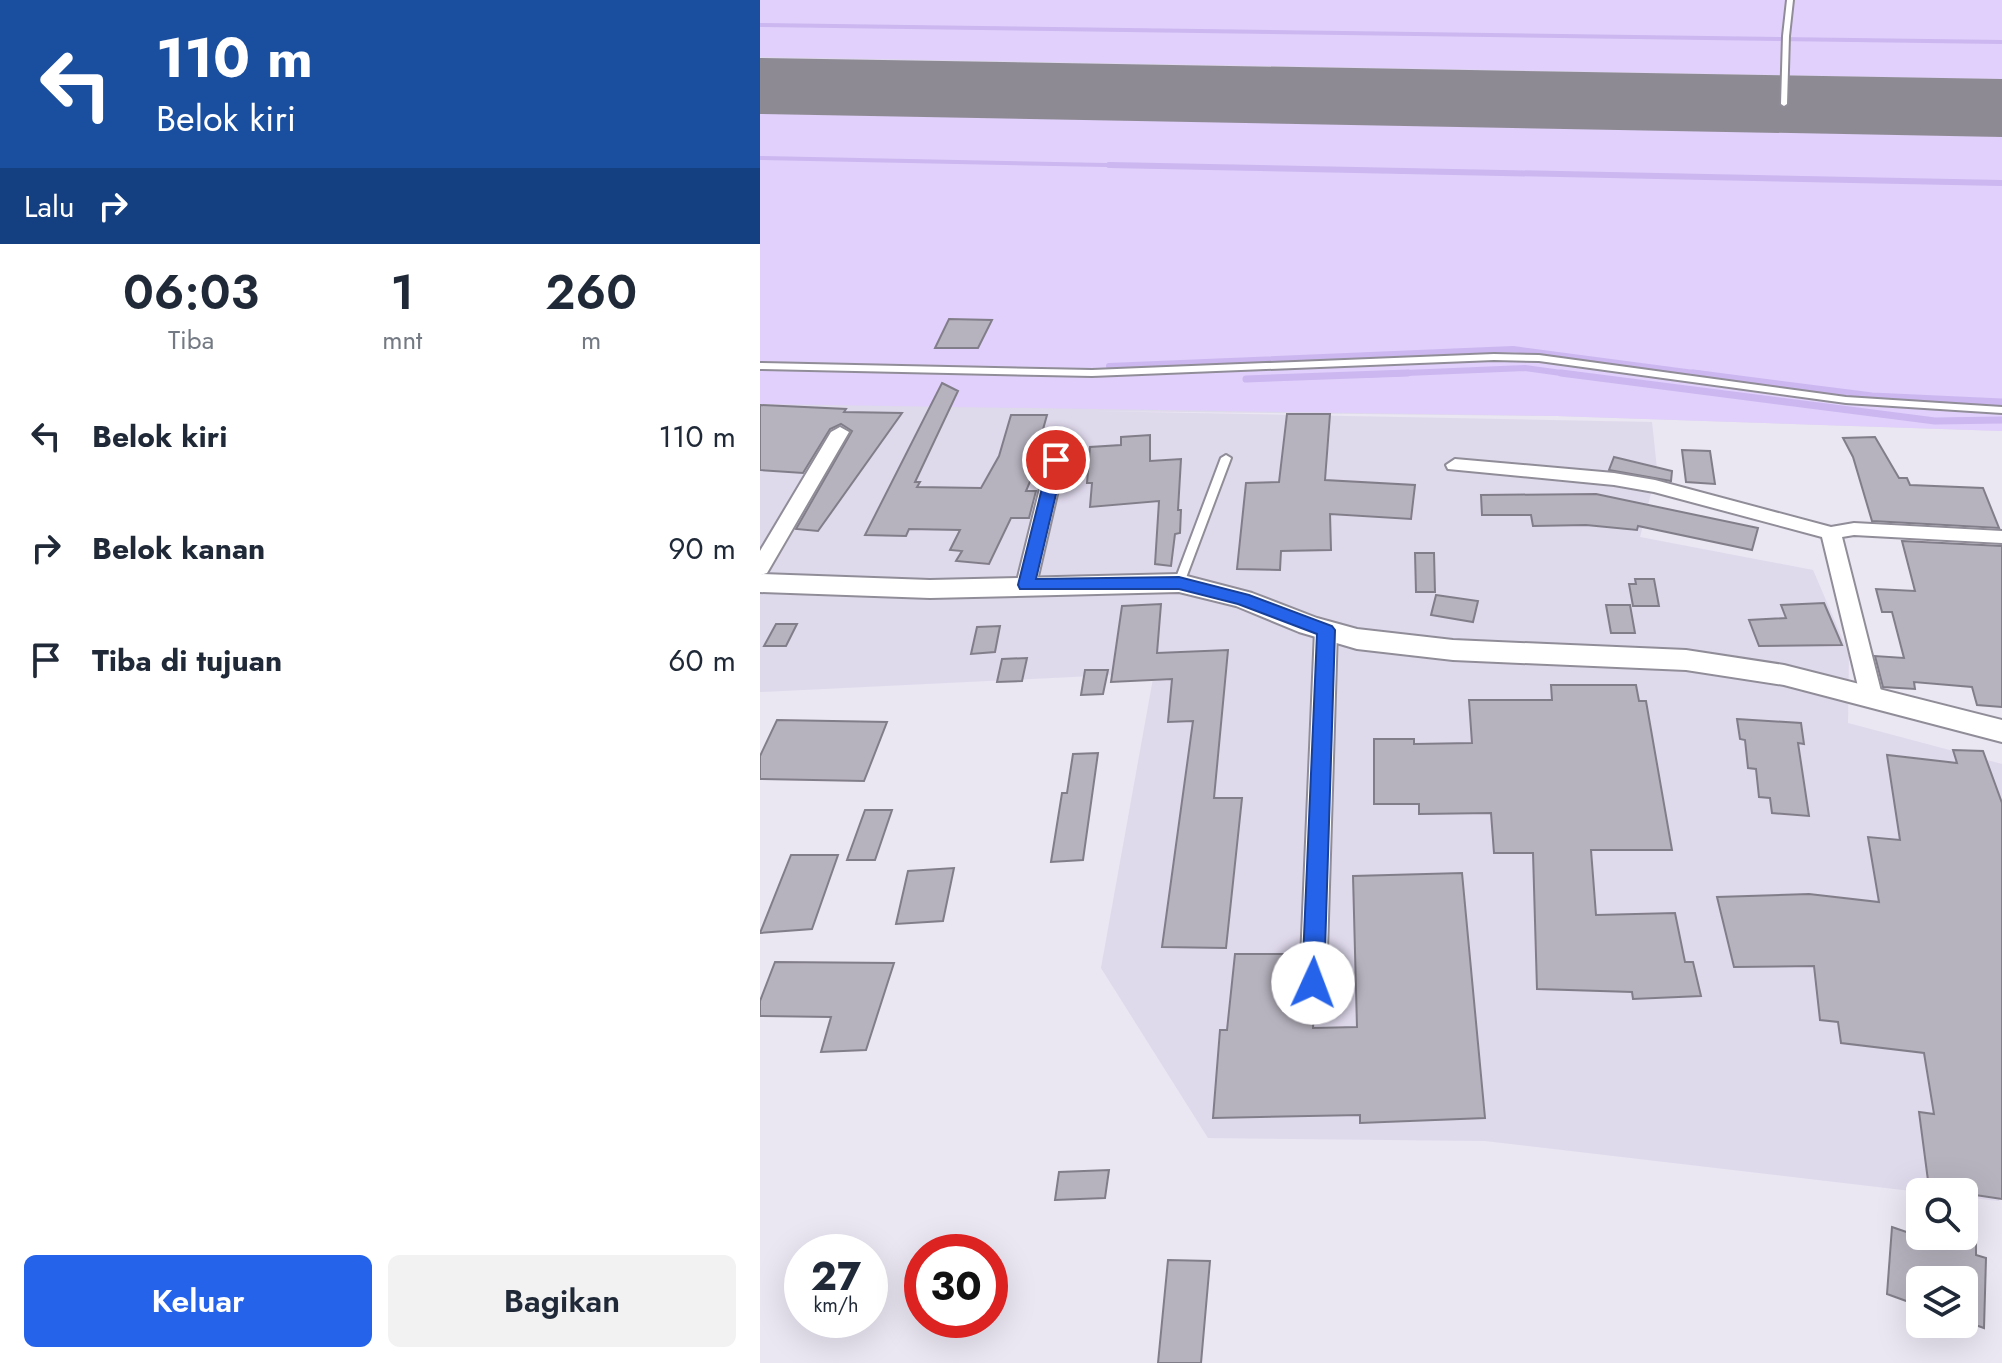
<!DOCTYPE html>
<html lang="id">
<style>
body{margin:0;font-family:Jost,sans-serif;background:#f2f2f3;color:#1f2937;height:100vh;display:flex;flex-direction:column;font-size:30px;white-space:nowrap}
*{box-sizing:border-box;margin:0}
p{font-size:26px;color:#747a83}
.icon{flex:none;width:44px;height:44px;fill:none;stroke:currentColor;stroke-width:2;stroke-linecap:round;stroke-linejoin:round}
.map{position:relative;flex:1;overflow:hidden}
.panel{display:flex;flex-direction:column;background:#fff;width:760px}
.panel>*{flex:none}
.top-card{background:#1a4fa0;color:#fff;overflow:hidden}
.buttons{position:absolute;left:1146px;top:1178px;display:grid;gap:16px}
.buttons a{display:grid;place-items:center;width:72px;height:72px;border-radius:12px;background:#fff;box-shadow:0 8px 32px #0002;font-size:40px}
.speed{position:absolute;left:24px;top:1234px;display:flex;gap:16px;font-size:40px;font-weight:700;text-align:center}
.speed>*{display:grid;place-content:center;width:104px;height:104px;border-radius:50%;background:#fff;box-shadow:0 8px 32px #0002;line-height:1}
.speed small{font-size:20px;font-weight:400}
.speed .limit{border:12px solid #d22;background:#fff;color:#111}
.pin{position:absolute;display:grid;place-items:center;width:68px;height:68px;color:#fff;margin:-34px;border:4px solid #fff;border-radius:50%;box-shadow:0 2px 8px #0007}
.me{position:absolute;width:88px;margin:-44px;rotate:2deg;stroke-linejoin:round;filter:drop-shadow(0 0 6px #0008)}
.turn{display:flex;align-items:center;gap:28px;height:168px;padding:0 24px;font-size:36px}
.turn .icon{width:104px;height:104px;stroke-width:2.5}
.turn b{display:block;font-size:56px;line-height:68px}
.then{display:flex;align-items:center;height:76px;padding:0 24px;background:#0003;gap:16px;font-size:30px}
.eta{display:flex;justify-content:space-evenly;align-items:center;height:136px;text-align:center}
.eta b{font-size:48px;font-weight:600;line-height:56px}
.primary-button{display:flex;gap:16px;margin-top:auto;padding:16px 24px}
.primary-button a{flex:1;height:92px;border-radius:12px;background:#2563eb;color:#fff;font-size:32px;font-weight:600;line-height:92px;text-align:center}
.primary-button a+a{background:#f2f2f3;color:#1f2937}
ul{padding:0;list-style:none}
li{display:flex;align-items:center;gap:24px;height:112px;padding:0 24px}
li div{flex:1}
li b{display:block;font-size:30px}
li em{font-style:normal}
main{display:flex;flex:1;min-height:0}
.map>svg:first-child{display:block}
.built{fill:#dfd9ec}
.green{fill:#e0d0fb}
.lines{fill:none;stroke-linecap:round;stroke-linejoin:round}
.stream-far2{stroke:#ccb7f0;stroke-width:4}
.stream-far1{stroke:#ccb7f0;stroke-width:6}
.stream{stroke:#ccb7f0;stroke-width:7}
.runway{fill:#8e8a94;fill-rule:evenodd}
.building{fill:#b6b2be;stroke:#827e89;stroke-width:2}
.service-casing{stroke:#918d98;stroke-width:4}
.minor-casing{stroke:#918d98;stroke-width:4}
.tertiary-casing{stroke:#918d98;stroke-width:4}
.service{fill:#fff;fill-rule:evenodd}
.minor{fill:#fff;fill-rule:evenodd}
.tertiary{fill:#fff;fill-rule:evenodd}
.route{fill:#2563eb;stroke:#184099;stroke-width:2}
</style>
<main>
<section class="panel">
<div class="top-card">
<div class="turn"><svg class="icon" aria-label="left" viewBox="0 0 24 24"><path d="M17 20v-9H6M10 6l-5 5 5 5"/></svg><div><b>110 m</b>Belok kiri</div></div>
<div class="then">Lalu<svg class="icon" aria-label="right" viewBox="0 0 24 24"><path d="M7 20v-9h11M14 6l5 5-5 5"/></svg></div>
</div>
<div class="eta">
<div><b>06:03</b><p>Tiba</p></div>
<div><b>1</b><p>mnt</p></div>
<div><b>260</b><p>m</p></div>
</div>
<ul>
<li><svg class="icon" aria-label="left" viewBox="0 0 24 24"><path d="M17 20v-9H6M10 6l-5 5 5 5"/></svg><div><b>Belok kiri</b></div><em>110 m</em></li>
<li><svg class="icon" aria-label="right" viewBox="0 0 24 24"><path d="M7 20v-9h11M14 6l5 5-5 5"/></svg><div><b>Belok kanan</b></div><em>90 m</em></li>
<li><svg class="icon" aria-label="arrive" viewBox="0 0 24 24"><path d="M6 21V4h12l-3 4 3 4H6"/></svg><div><b>Tiba di tujuan</b></div><em>60 m</em></li>
</ul>
<div class="primary-button"><a>Keluar</a><a>Bagikan</a></div>
</section>
<div class="map">
<svg width="1242" height="1363" viewBox="0 0 1242 1363">
<rect width="100%" height="100%" fill="#eae6f2"/>
<!-- built -->
<path class="built" d="M0,0H1242V431L797,416L332,411L892,422L897,469L880,537L1053,570L1089,654L1088,723L1242,764V1171L1239,1201L1204,1197V1192H1160L725,1141L448,1138L341,968L394,673L0,692Z"/>
<!-- green -->
<path class="green" d="M0,0H1242V79L0,57Z
M0,109L1242,132V431L797,416L0,404Z"/>
<g class="lines">
<!-- stream-far2 -->
<path class="stream-far2" d="M0,25L1242,42
M0,158L449,167"/>
<!-- stream-far1 -->
<path class="stream-far1" d="M349,165L1242,183
M349,366L753,349L949,375
M598,375L765,368L816,375"/>
<!-- stream -->
<path class="stream" d="M801,373L1175,421L1242,420
M933,373L1112,396L1242,402
M486,379L648,373"/>
<!-- runway -->
<path class="runway" d="M0,58L1242,79V137L0,114Z"/>
</g>
<!-- building -->
<path class="building" d="M189,319L232,320L218,348H175Z
M182,383L198,391L155,482H160L157,487L221,488L239,456L251,415H287L275,458H280L266,491H276L269,518H251L229,564L196,561L202,551L190,550L200,530L149,529L146,536L105,535Z
M0,405L86,409L84,412L142,413L58,531L36,529L92,431L81,424L70,429L43,473L0,470Z
M527,414H570L565,480L655,485L651,519L570,514L571,550L521,551L520,570L477,569L486,483L519,482Z
M390,435V461L421,459L418,510H421L420,533L415,534L411,566L395,564L399,501L330,507L332,483H327L330,447L361,445V437Z
M1115,437L1139,478H1147L1150,485L1223,488L1239,528L1112,521L1093,457L1083,438Z
M922,450L950,451L955,484L926,482Z
M854,457L912,471L911,481L849,470Z
M836,494L998,528L992,550L878,526L877,530L826,525L773,526L771,515H722L721,495Z
M1142,541L1242,546V707L1217,705L1212,687L1154,682L1155,689L1123,687L1115,656L1144,658L1132,612H1122L1116,589L1155,591Z
M655,553H674L675,592H656Z
M875,579H894L899,606H873L869,584H876Z
M676,595L718,601L713,622L671,615Z
M1064,603L1082,645L999,646L989,620L1026,618L1021,605Z
M401,604L397,653L468,650L454,798H482L466,948L402,947L433,721L408,722L412,679L351,682L362,606Z
M846,605H870L875,633H851Z
M16,624H37L26,646H4Z
M240,626L235,652L211,654L217,627Z
M267,658L262,681L237,682L242,659Z
M325,670H348L343,694L321,695Z
M791,685H876L879,701H886L912,850H831L836,915L915,913L925,962H933L941,996L873,999L872,992L777,989L773,853H734L731,813L659,814V804H614V739H654V744L712,743L709,700H792Z
M977,719L1041,723L1044,744L1038,743L1049,816L1012,813L1010,798L999,797L996,769L988,768L985,740L980,739Z
M17,720L127,722L104,781L0,779V756Z
M1193,750L1223,751L1242,803V1199L1169,1188L1159,1112L1174,1114L1164,1053L1081,1043L1078,1022L1060,1020L1054,966L974,967L957,897L1049,894L1119,902L1108,837L1140,840L1127,755L1197,763Z
M338,753L323,860L291,862L302,793H307L313,754Z
M105,810H132L115,860H87Z
M31,855H78L52,929L0,933Z
M194,868L183,921L136,924L148,871Z
M702,873L725,1118L600,1123V1115L453,1118L460,1030H467L475,954H530L528,985H537L542,995L555,998L553,1028L597,1027L593,876Z
M15,962L134,963L106,1050L61,1052L71,1017L0,1016V1001Z
M349,1170L345,1198L295,1200L299,1172Z
M1132,1227L1158,1236H1216V1255L1226,1258L1224,1328L1204,1321V1280H1160V1306L1127,1294Z
M408,1260L450,1261L441,1363H398Z"/>
<g class="lines">
<!-- service casing -->
<g class="service-casing">
<path id="service" d="M1027,0H1033L1029,36L1027,104L1024,106L1021,104L1023,36Z
M734,354L779,355L1086,397L1242,407V413L1086,403L779,361L734,360L332,376L0,369V363L332,370Z
M466,455L471,458L424,583L419,586L415,585L414,583L461,458Z"/>
</g>
<!-- minor casing -->
<g class="minor-casing">
<path id="minor" d="M80,427L89,432L7,573L0,575V551L71,432Z
M296,454L305,460L276,585L266,592L256,585L287,460Z
M695,459L854,473L895,480L1071,527L1094,523L1242,531V543L1094,535L1082,537L1123,699L1120,705L1112,707L1104,705L1101,699L1062,537L894,492L854,485L688,469L686,465Z
M566,623L573,625L577,630L566,983L563,992L553,995L543,992L540,983L555,630L559,625Z"/>
</g>
<!-- tertiary casing -->
<g class="tertiary-casing">
<path id="tertiary" d="M0,574L170,580L419,574L492,593L557,618L597,629L693,640L926,650L1024,665L1242,720V742L1024,685L926,670L693,660L597,649L539,632L476,606L419,592L170,598L0,592Z"/>
</g>
<!-- service -->
<use href="#service" class="service"/>
<!-- minor -->
<use href="#minor" class="minor"/>
<!-- tertiary -->
<use href="#tertiary" class="tertiary"/>
</g>
<!-- route -->
<path class="route" d="M296,456L304,460L276,579L419,577L489,595L572,626L575,630L564,983L561,990L553,993L545,990L542,983L557,634L478,604L419,589H260L258,585L289,460Z"/>
</svg>
<div class="buttons">
<a><svg class="icon" aria-label="search" viewBox="0 0 24 24"><circle cx="10" cy="10" r="6"/><path d="M15 15l6 6"/></svg></a>
<a><svg class="icon" aria-label="layers" viewBox="0 0 24 24"><path d="M12 4l9 5-9 5-9-5zM3 14l9 5 9-5"/></svg></a>
</div>
<div class="speed"><div>27<small>km/h</small></div><div class="limit">30</div></div>
<div class="pin" style="left:296px;top:460px;background:#d93025"><svg class="icon" aria-label="arrive" viewBox="0 0 24 24"><path d="M6 21V4h12l-3 4 3 4H6"/></svg></div>
<svg class="me" style="left:553px;top:983px" viewBox="-20 -20 40 40"><circle r="19" fill="#fff"/><path d="M0-13L10 11 0 6-10 11z" fill="#2563eb"/></svg>
</div>
</main>
